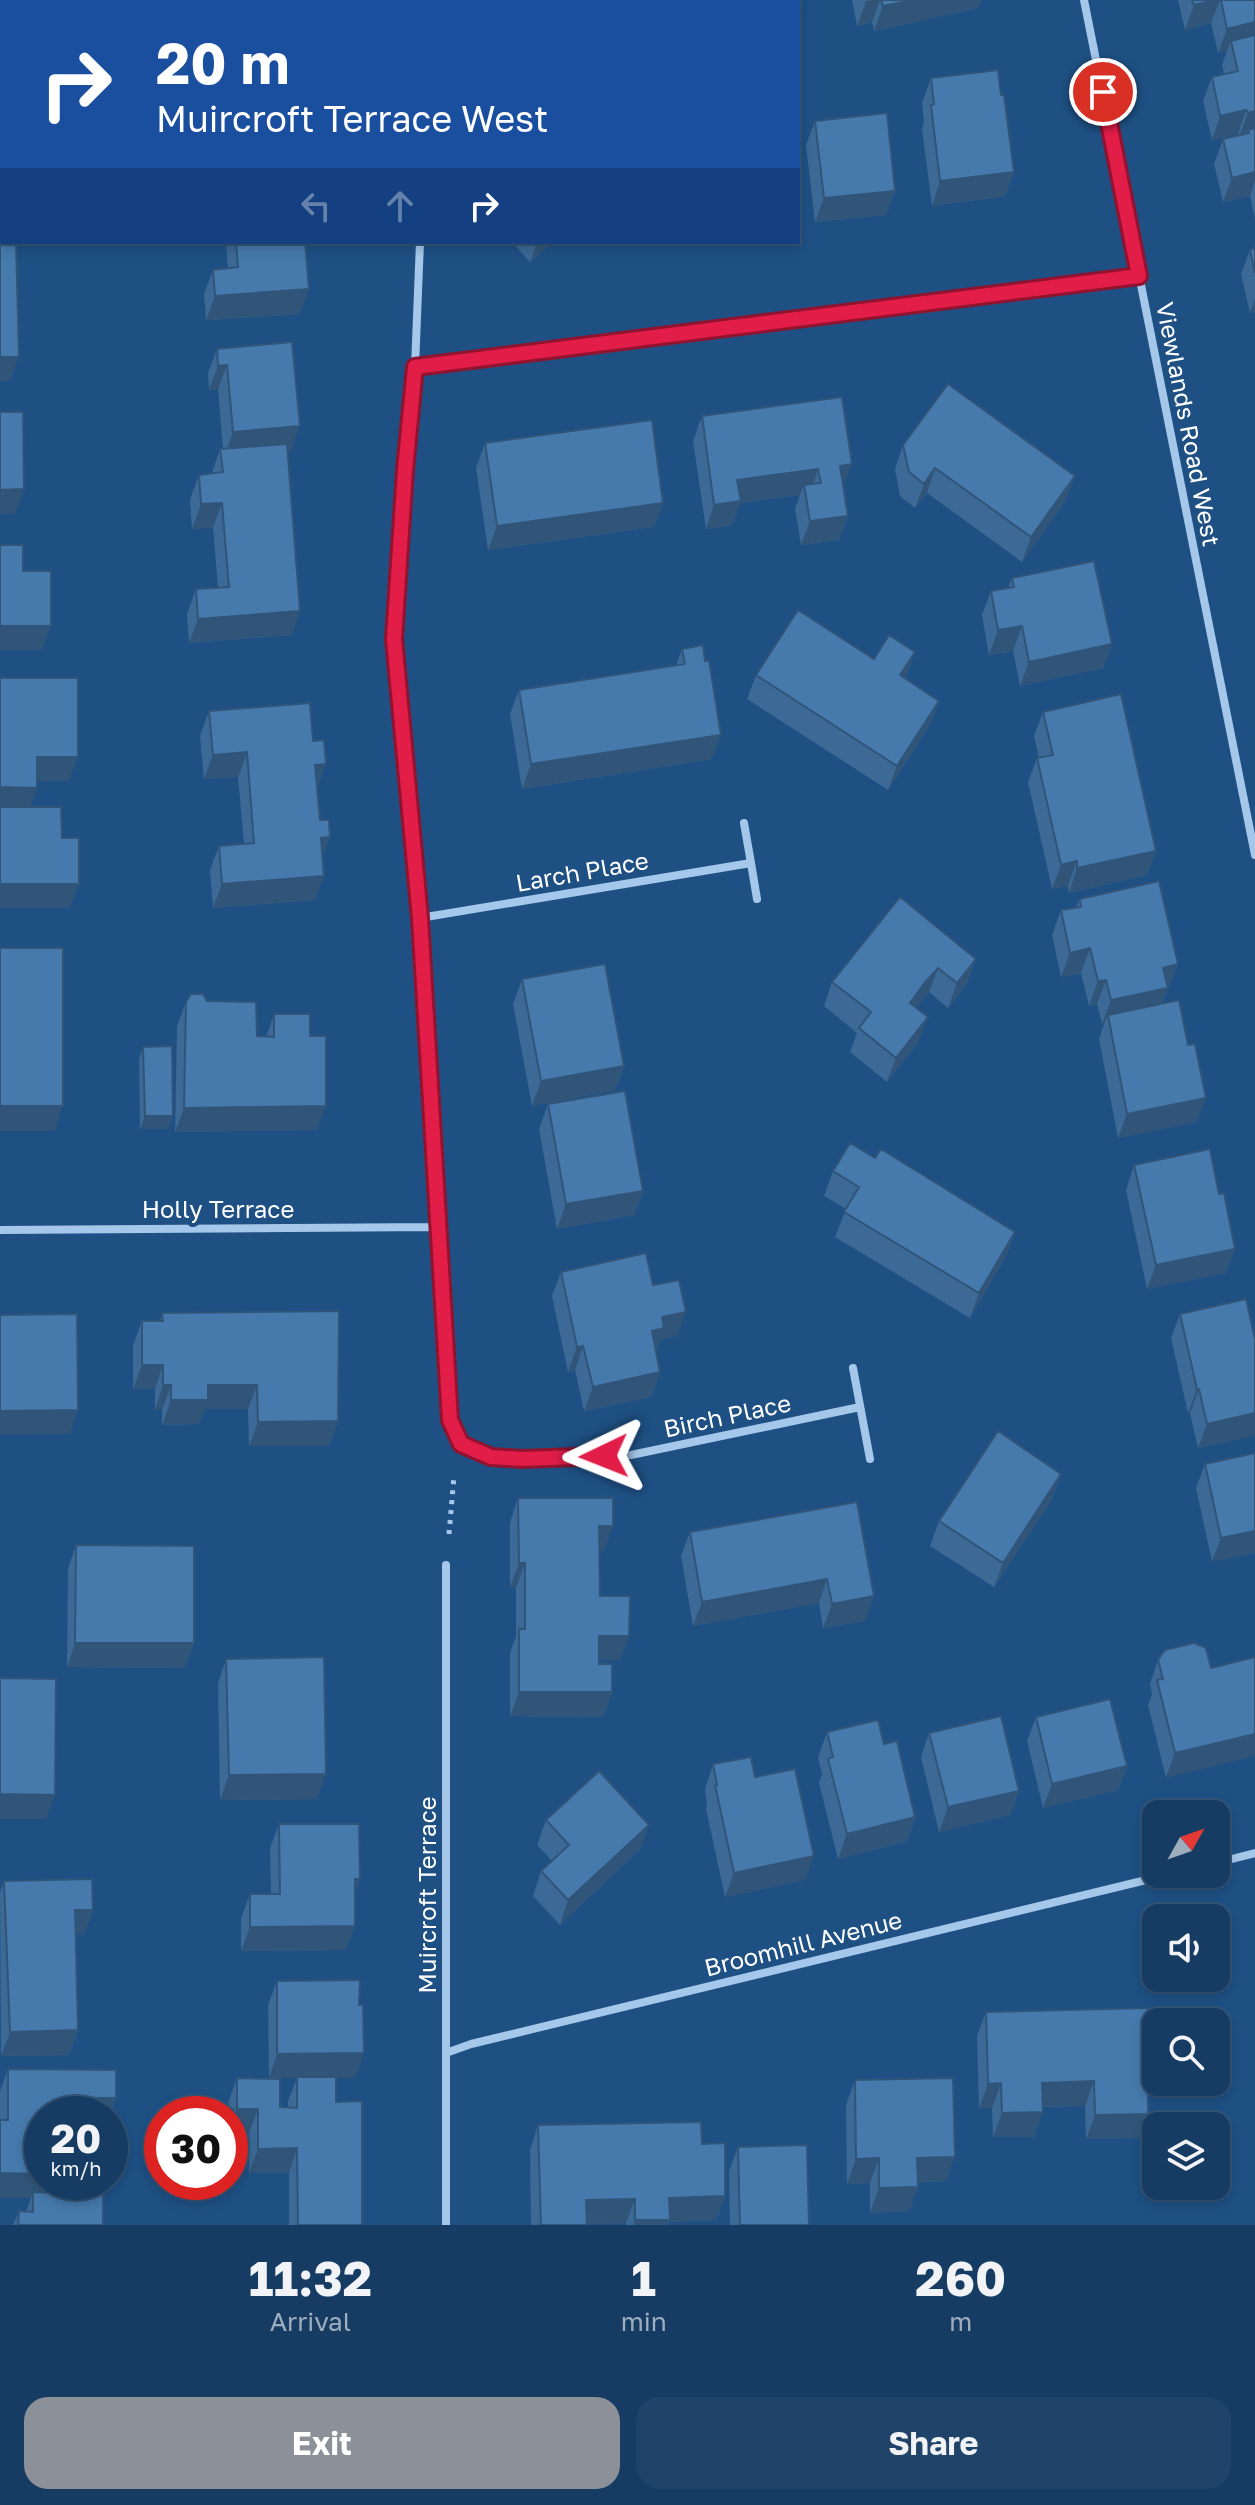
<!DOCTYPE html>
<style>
body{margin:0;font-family:"Golos Text",sans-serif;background:#1f4369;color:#f1f3f6;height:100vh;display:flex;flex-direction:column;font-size:30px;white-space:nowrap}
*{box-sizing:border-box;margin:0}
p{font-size:26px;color:#9eadbe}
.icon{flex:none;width:44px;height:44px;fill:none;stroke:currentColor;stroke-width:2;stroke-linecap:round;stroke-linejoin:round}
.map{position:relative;height:2225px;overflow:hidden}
.side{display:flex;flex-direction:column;background:#163c63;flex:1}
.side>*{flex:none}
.hud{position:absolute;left:0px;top:0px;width:800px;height:244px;box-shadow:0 4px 12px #0003,0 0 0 2px #355678;background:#1a4fa0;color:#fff;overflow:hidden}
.needle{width:52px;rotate:50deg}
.fabs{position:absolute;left:1142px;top:1800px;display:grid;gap:16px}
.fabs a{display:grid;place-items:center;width:88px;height:88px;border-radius:16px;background:#163c63;box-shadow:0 4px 12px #0003,0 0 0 2px #355678;font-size:40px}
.speed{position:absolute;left:24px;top:2096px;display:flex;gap:16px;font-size:40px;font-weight:700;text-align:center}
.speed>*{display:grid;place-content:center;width:104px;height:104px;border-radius:50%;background:#163c63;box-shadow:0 4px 12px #0003,0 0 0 2px #355678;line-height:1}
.speed small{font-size:20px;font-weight:400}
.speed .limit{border:12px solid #d22;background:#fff;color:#111}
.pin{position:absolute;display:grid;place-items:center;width:68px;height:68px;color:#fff;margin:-34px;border:4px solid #fff;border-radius:50%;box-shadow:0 2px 8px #0007}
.me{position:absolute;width:88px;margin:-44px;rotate:268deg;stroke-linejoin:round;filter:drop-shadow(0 0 6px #0008)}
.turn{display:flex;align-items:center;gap:28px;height:168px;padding:0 24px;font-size:36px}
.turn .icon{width:104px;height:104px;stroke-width:2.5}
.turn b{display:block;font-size:56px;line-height:68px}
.lanes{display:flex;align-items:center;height:76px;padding:0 24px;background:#0003;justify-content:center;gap:40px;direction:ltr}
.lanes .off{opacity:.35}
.eta{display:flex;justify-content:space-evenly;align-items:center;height:136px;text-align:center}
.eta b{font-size:48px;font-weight:700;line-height:56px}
.cta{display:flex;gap:16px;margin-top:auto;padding:16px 24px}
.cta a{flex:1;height:92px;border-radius:24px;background:#8c9099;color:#fff;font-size:32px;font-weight:700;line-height:92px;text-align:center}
.cta a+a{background:#1f4369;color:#f1f3f6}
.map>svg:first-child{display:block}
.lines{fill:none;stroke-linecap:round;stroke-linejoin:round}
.path{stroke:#a5c8ea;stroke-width:5;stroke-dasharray:4 6;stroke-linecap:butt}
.minor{stroke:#a5c8ea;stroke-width:8}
.wall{fill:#3c6995}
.shaded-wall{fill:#315579}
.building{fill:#467aad;stroke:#315579;stroke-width:2}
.route-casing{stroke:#92132f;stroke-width:20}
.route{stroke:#e11d48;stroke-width:14}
.labels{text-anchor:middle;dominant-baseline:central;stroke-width:8;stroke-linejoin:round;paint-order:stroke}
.street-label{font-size:24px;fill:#fff;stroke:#1e5084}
</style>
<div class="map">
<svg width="1255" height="2225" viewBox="0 0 1255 2225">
<rect width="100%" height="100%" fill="#1e5084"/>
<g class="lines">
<!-- path -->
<path class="path" d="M449,1534L454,1476"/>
<!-- minor -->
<path class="minor" d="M1084,0L1255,855
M431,2V0
M420,242L415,367L405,470L394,639L420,918L450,1420L461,1444L491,1457L522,1459L631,1455L860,1407
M415,367L1139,276
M751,863L757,899
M420,918L751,863L744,823
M0,1230L437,1227
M853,1368L870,1459
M446,1565V2225
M1216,1863L1255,1853
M446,2053L471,2044L1171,1874"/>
</g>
<!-- wall -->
<path class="wall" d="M852,0H981L978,8L874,31L872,22L857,26Z
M1178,0H1255V219L1250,196L1223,202L1214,164L1223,139L1238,136V134L1212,140L1203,101L1212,77L1224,74L1222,65L1227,51L1218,53L1211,23L1185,30Z
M931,78L1001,95L1014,172L1005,196L932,206L922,129L924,122L922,103Z
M815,121L895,191L886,215L815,222L806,145Z
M226,242H305L300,314L206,320L204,294L213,270L228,268Z
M512,242H553L530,262Z
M1255,248V312L1250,313L1241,274L1250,250Z
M217,349L291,451H287L292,635L189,643L187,614L196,589L218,588L213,527L192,529L190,499L199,475L212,473L220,449H223L218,389L209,390L208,373Z
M842,397L843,488L848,516L839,540L801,545L795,509L800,495L740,503L732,525L706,529L693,441L702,416Z
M485,443L654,527L488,550L476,468Z
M903,445L1066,500L1022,562L927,493L915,508L900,496L895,469Z
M1012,578L1112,644L1103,668L1020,686L1013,651L989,655L982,615L991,591L1008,588Z
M682,649L712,759L522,789L510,714L519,690L676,665Z
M915,652L905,679L939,701L930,725L888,790L747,699L756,675Z
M209,711L317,788L323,858L315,900L213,908L210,870L219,846L244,844L238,777L204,779L200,736Z
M1043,712L1156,851L1147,875L1069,893L1068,886L1052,889L1028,782L1037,758H1039L1034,736Z
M1080,899L1178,964L1162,1004L1197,1122L1118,1138L1099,1039L1104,1024H1102L1097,1004L1089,1006L1081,973L1061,977L1052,935L1061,910L1076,907Z
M976,959L967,983L948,1008L929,992L916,1008L919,1041L887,1082L850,1052L857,1033L824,1006L832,982Z
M522,979L624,1066L615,1090L532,1106L513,1004Z
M207,1001L257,1036L266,1037L274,1014L310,1036L317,1130L175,1132L177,1026L186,1002Z
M143,1047L168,1129H140L139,1059Z
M548,1104L643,1191L634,1215L557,1229L539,1129Z
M875,1158L1015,1232L1006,1256L970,1318L835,1237L846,1209L824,1196L833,1171Z
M1134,1165L1226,1273L1147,1289L1126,1190Z
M561,1272L653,1285L677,1336L660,1340L656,1351L660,1372L651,1397L584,1411L575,1370L568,1372L552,1296Z
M162,1313L338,1421L329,1446H249L248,1409H205L199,1424L162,1425V1410H155V1389H133V1345L142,1321H160Z
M1180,1314L1255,1339L1198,1448L1190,1413H1188L1171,1338Z
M1255,1453L1212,1562L1196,1488L1205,1464Z
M1061,1474L1052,1499L994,1587L930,1546L939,1521Z
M518,1498L604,1551H600V1596L620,1660H599V1664L612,1692L603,1717L510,1716V1653L516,1636V1588L510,1587V1522Z
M857,1502L865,1621L823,1628L819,1603L693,1626L681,1556L690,1532Z
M76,1545L185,1668L67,1667L68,1569Z
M226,1659L317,1799L220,1800L218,1683Z
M1158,1660L1211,1668L1166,1778L1148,1705L1152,1694L1150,1684Z
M1036,1717L1127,1766L1118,1790L1043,1808L1027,1741Z
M827,1732L884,1744L915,1817L907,1841L838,1859L819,1783L822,1774L818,1757Z
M929,1733L1019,1791L1010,1815L939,1832L921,1757Z
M713,1764L755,1777L805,1880L725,1897L706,1809L707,1805L705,1789Z
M546,1820L640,1849L560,1925L533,1896L541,1871L552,1861L537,1845Z
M279,1824L360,1879L355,1893L346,1950L241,1951V1918L250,1894H271L270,1848Z
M4,1881L93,1910L84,1934H75L78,2030L69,2055L1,2056L0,1893Z
M277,1981L355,2078H336V2102L362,2225H289V2173H249V2133H230L228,2103L237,2078L280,2107L288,2108V2101L297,2078H269L268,2005Z
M986,2012L1148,2114L1139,2138L1086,2139L1085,2106L1043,2107L1034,2137H993L992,2108H979L977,2036Z
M8,2069L116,2098L110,2114H42V2182H84L80,2193L103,2225H13L19,2211H26L31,2198H0V2091Z
M855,2080L946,2181L918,2182L909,2211L870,2213V2183L847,2184L846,2105Z
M538,2125L702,2144L725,2196L716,2220L669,2222L668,2225H626V2223L531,2225L530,2150Z
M738,2147L809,2225H730L729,2171Z"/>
<!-- shaded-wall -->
<path class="shaded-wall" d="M872,0H880L872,22L857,26L866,1Z
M913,0H981L978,8L874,31L883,6Z
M1215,0H1220L1211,23L1185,30L1194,5Z
M1255,22V45L1231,41L1227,51L1218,53L1227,29Z
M1246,110L1238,134L1212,140L1220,116Z
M1255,111V133L1248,130L1246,135L1239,137L1248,113Z
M1014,172L1005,196L932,206L940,181Z
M1255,172V180L1250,196L1223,202L1232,178Z
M895,191L886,215L815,222L824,198Z
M537,242H553L530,262Z
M309,289L300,314L206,320L215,296Z
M1255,299V312L1250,313Z
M0,357H19L10,381H0Z
M227,365L218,389L209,390L218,366Z
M300,426L291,451L224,457L233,432Z
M852,464L843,488L840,466Z
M935,468L927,493L915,508L924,484Z
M818,469L810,494L804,485L800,495L740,503L732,525L706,529L714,505L737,480Z
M1075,476L1066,500L1022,562L1031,537Z
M24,489L15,514H0V490Z
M222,503L213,527L192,529L201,504Z
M663,503L654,527L488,550L497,526Z
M848,516L839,540L801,545L810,521Z
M300,611L292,635L189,643L198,619Z
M0,626H51L42,650H0Z
M1022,626L1013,651L989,655L998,630Z
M1112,644L1103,668L1020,686L1029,662Z
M915,652L906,677L891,700L900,675Z
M939,701L930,725L888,790L897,766Z
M721,735L712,759L522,789L531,764Z
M247,752L238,777L204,779L213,755Z
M37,757H78L69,781H28Z
M326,764L317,789L315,765Z
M0,787L37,788L28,812H0Z
M330,837L321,862V838Z
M1156,851L1147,875L1069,893L1077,868Z
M1077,861L1068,886L1052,889L1061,865Z
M324,876L315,900L213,908L222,884Z
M0,884H79L70,908H0Z
M1090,948L1081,973L1061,977L1070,953Z
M976,959L967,983L948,1008L957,983Z
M1178,964L1159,1012L1108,1015L1104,1024H1102L1111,1000L1163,968Z
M938,968L929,992L901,1027L910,1003Z
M1106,980L1097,1004L1089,1006L1098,981Z
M928,1017L919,1041L887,1082L896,1058Z
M624,1066L615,1090L532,1106L541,1081Z
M1206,1098L1197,1122L1118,1138L1127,1114Z
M0,1106H63L55,1131H0Z
M326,1106L317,1130L175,1132L184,1108Z
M145,1116H173L168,1129H140Z
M643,1191L634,1215L557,1229L566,1204Z
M1015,1232L1006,1256L970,1318L979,1293Z
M1235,1249L1226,1273L1147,1289L1156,1265Z
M686,1312L677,1336L660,1340L655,1353L652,1331L662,1317Z
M583,1346L575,1370L568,1372L577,1347Z
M142,1365H163L155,1389H133Z
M660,1372L651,1397L584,1411L593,1387Z
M163,1385H171L162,1410H155Z
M208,1385H257L248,1409H205L199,1424L162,1425L171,1400Z
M1197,1389H1199L1190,1413H1188Z
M78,1410L70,1434L0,1435V1411Z
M1255,1413V1436L1198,1448L1207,1424Z
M338,1421L329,1446H249L258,1422Z
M1061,1474L1052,1499L994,1587L1003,1563Z
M599,1526H613L604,1551H590Z
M1255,1531V1553L1212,1562L1221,1538Z
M519,1563H525L516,1588L510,1587Z
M827,1579L819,1603L693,1626L702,1602Z
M874,1596L865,1621L823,1628L832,1604Z
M599,1636H629L620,1660H590Z
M75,1643H194L185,1668L67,1667Z
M519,1692H612L603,1717L510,1716Z
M1255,1734V1756L1166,1778L1175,1753Z
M1127,1766L1118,1790L1043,1808L1052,1784Z
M326,1774L317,1799L220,1800L229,1775Z
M1019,1791L1010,1815L939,1832L948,1807Z
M0,1794L55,1795L46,1819H0Z
M915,1817L907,1841L838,1859L847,1834Z
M649,1825L640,1849L560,1925L568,1900Z
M814,1856L805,1880L725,1897L734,1873Z
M355,1879H360L351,1904Z
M75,1910H93L84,1934H66Z
M355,1926L346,1950L241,1951L250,1927Z
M78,2030L69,2055L1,2056L10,2032Z
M364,2053L355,2078H269L277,2054Z
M1094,2081L1085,2106L1033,2107L1042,2083Z
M1001,2083L992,2108H979L988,2084Z
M87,2098H116L110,2114H81Z
M237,2109H258L249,2133H230V2128Z
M1043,2112L1034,2137H993L1002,2113Z
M1148,2114L1139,2138L1086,2139L1095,2115Z
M297,2148L289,2173H249L258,2149Z
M955,2157L946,2181L908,2182L917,2158Z
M879,2158L870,2183L847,2184L856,2159Z
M0,2173L42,2174V2182H84L78,2198L33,2192L31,2198H0Z
M918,2187L909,2211L870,2213L879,2188Z
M725,2196L716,2220L669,2222L668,2225H634L635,2220L669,2198Z
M635,2199L626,2223L577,2224L586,2200Z"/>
<!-- building -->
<path class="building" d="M0,0L2,109V131H0Z
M253,0H329L330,2H253Z
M544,0H632V2H535Z
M881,0H913L883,6Z
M1192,0H1215L1194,5Z
M1221,0H1255V22L1227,29Z
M1255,35V111L1248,113L1246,110L1220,116L1212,77L1238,71L1231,41Z
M998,70L1001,95H1004L1014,172L940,181L931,105L934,104L931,78Z
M887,113L895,191L824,198L815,121Z
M1255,128V172L1232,178L1223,139L1249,133L1248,130Z
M0,173H2V242H16L19,357H0Z
M236,242H305L309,289L215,296L213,270L238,267Z
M1255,248V273L1250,250Z
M292,342L300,426L233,432L227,365L218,366L217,349Z
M948,384L1075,476L1031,537L935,468L924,484L909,472L903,445Z
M842,397L852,464L840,466L848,516L810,521L804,485L821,483L818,469L737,480L741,501L714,505L702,416Z
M0,412H23L24,489L0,490Z
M652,420L663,503L497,526L485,443Z
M287,444L300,611L198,619L196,589L229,587L222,503L201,504L199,475L223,472L220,449Z
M0,545H23V571H51V626H0Z
M1094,561L1112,644L1029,662L1022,626L998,630L991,591L1014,587L1012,578Z
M798,610L874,659L889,635L915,652L900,675L939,701L897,766L756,675Z
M703,645L705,661L709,660L721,735L531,764L519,690L685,664L682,649Z
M0,678H78V757H37V788L0,787Z
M1121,694L1156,851L1077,868V861L1061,865L1037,758L1053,755L1043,712Z
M310,703L313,741L324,740L326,764L315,765L320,820H329L330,837L321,838L324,876L222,884L219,846L254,843L247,752L213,755L209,711Z
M0,807H61L62,838H79V884H0Z
M1159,881L1178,964L1163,968L1168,988L1111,1000L1106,980L1098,981L1090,948L1070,953L1061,910L1081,907L1080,899Z
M900,897L976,959L957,983L938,968L923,985L910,1003L928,1017L896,1058L859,1028L871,1012L832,982Z
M0,948H63V1106H0Z
M605,964L624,1066L541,1081L522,979Z
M191,994H203L207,1001L256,1002L257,1036L274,1037V1014H310V1036H326V1106L184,1108L186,1002Z
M1179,1000L1188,1045L1195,1044L1206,1098L1127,1114L1108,1015Z
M172,1046L173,1116H145L143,1047Z
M625,1091L643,1191L566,1204L548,1104Z
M850,1143L875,1158L881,1149L1015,1232L979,1293L844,1212L859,1187L833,1171Z
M1210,1149L1219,1194L1224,1193L1235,1249L1156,1265L1134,1165Z
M646,1253L653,1285L679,1280L686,1312L662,1317L664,1328L652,1331L660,1372L593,1387L583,1346L577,1347L561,1272Z
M1246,1299L1255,1339V1413L1207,1424L1199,1389H1197L1180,1314Z
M339,1311L338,1421L258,1422L257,1385H208V1400H171V1385H163V1365H142V1321H163L162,1313Z
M77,1314L78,1410L0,1411V1315Z
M998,1431L1061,1474L1003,1563L939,1521Z
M1255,1453V1531L1221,1538L1205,1464Z
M518,1498H613V1526H599L600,1596H630L629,1636H599V1664H612V1692H519V1629H525V1563H519Z
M857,1502L874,1596L832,1604L827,1579L702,1602L690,1532Z
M76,1545L194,1546V1643H75Z
M1194,1643L1206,1648L1211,1668L1255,1657V1734L1175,1753L1157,1680L1163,1679L1158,1660L1165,1650Z
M324,1657L326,1774L229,1775L226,1659Z
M0,1678L56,1679L55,1795L0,1794Z
M1110,1699L1127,1766L1052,1784L1036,1717Z
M1001,1716L1019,1791L948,1807L929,1733Z
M878,1720L884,1744L897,1741L915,1817L847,1834L828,1759L833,1757L827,1732Z
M751,1757L755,1777L795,1769L814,1856L734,1873L715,1785H717L713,1764Z
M599,1771L649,1825L568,1900L541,1871L569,1845L546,1820Z
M279,1824H359L360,1879H355V1926L250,1927V1894H280Z
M92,1879L93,1910H75L78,2030L10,2032L4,1881Z
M360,1980L359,2005H363L364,2053L277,2054V1981Z
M1148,2008V2114L1095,2115L1094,2081L1042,2083L1043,2112L1002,2113L1001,2083L988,2084L986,2012Z
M8,2069L116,2070V2098H87V2114H42V2174L0,2173V2120H8Z
M297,2077H336V2102L362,2101V2225H298L297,2148L258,2149V2109H237V2078L280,2079V2107L297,2108Z
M953,2078L955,2157L917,2158L918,2187L879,2188V2158L856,2159L855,2080Z
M701,2122L702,2144L725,2143V2196L669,2198L670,2220H635V2199L586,2200L587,2225H541L538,2125Z
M807,2145L809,2225H740L738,2147Z
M33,2192L103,2193V2225H18L19,2211L33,2212Z"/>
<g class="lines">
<!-- route casing -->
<g class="route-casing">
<path id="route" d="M604,1456L522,1459L491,1457L461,1444L450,1420L420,918L394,639L405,470L415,367L1139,276L1103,92"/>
</g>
<!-- route -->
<use href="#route" class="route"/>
</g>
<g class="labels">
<!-- street labels -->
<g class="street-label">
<text transform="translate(1189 424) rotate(79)">Viewlands Road West</text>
<text transform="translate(582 871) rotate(-10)">Larch Place</text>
<text x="218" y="1208">Holly Terrace</text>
<text transform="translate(727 1415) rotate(-12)">Birch Place</text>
<text transform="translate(426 1895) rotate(-90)">Muircroft Terrace</text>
<text transform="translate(803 1943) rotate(-14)">Broomhill Avenue</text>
</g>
</g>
</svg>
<div class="fabs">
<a><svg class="needle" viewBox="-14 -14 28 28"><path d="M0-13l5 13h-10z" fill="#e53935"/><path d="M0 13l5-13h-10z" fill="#9eadbe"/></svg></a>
<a><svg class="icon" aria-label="sound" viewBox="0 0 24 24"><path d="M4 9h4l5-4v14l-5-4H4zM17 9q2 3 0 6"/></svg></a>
<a><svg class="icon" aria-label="search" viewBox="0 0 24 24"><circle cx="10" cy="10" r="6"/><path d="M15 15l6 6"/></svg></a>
<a><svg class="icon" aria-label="layers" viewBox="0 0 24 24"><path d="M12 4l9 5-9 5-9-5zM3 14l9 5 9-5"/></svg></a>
</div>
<div class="speed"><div>20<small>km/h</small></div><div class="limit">30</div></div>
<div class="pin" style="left:1103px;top:92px;background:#d93025"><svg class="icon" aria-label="arrive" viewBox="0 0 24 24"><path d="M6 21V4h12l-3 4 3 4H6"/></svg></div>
<svg class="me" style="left:604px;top:1456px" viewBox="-20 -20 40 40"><path d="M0-17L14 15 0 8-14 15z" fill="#e11d48" stroke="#fff" stroke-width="4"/></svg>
<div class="hud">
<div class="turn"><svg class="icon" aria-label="right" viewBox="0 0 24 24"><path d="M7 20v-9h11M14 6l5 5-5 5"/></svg><div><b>20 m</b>Muircroft Terrace West</div></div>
<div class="lanes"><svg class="icon off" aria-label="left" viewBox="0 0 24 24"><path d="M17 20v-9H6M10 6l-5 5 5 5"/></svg><svg class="icon off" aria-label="ahead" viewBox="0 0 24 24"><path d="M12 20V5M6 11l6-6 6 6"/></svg><svg class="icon" aria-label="right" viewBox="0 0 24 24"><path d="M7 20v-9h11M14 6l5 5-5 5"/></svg></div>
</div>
</div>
<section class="side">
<div class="eta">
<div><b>11:32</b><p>Arrival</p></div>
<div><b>1</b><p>min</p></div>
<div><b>260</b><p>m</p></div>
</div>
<div class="cta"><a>Exit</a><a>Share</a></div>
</section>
